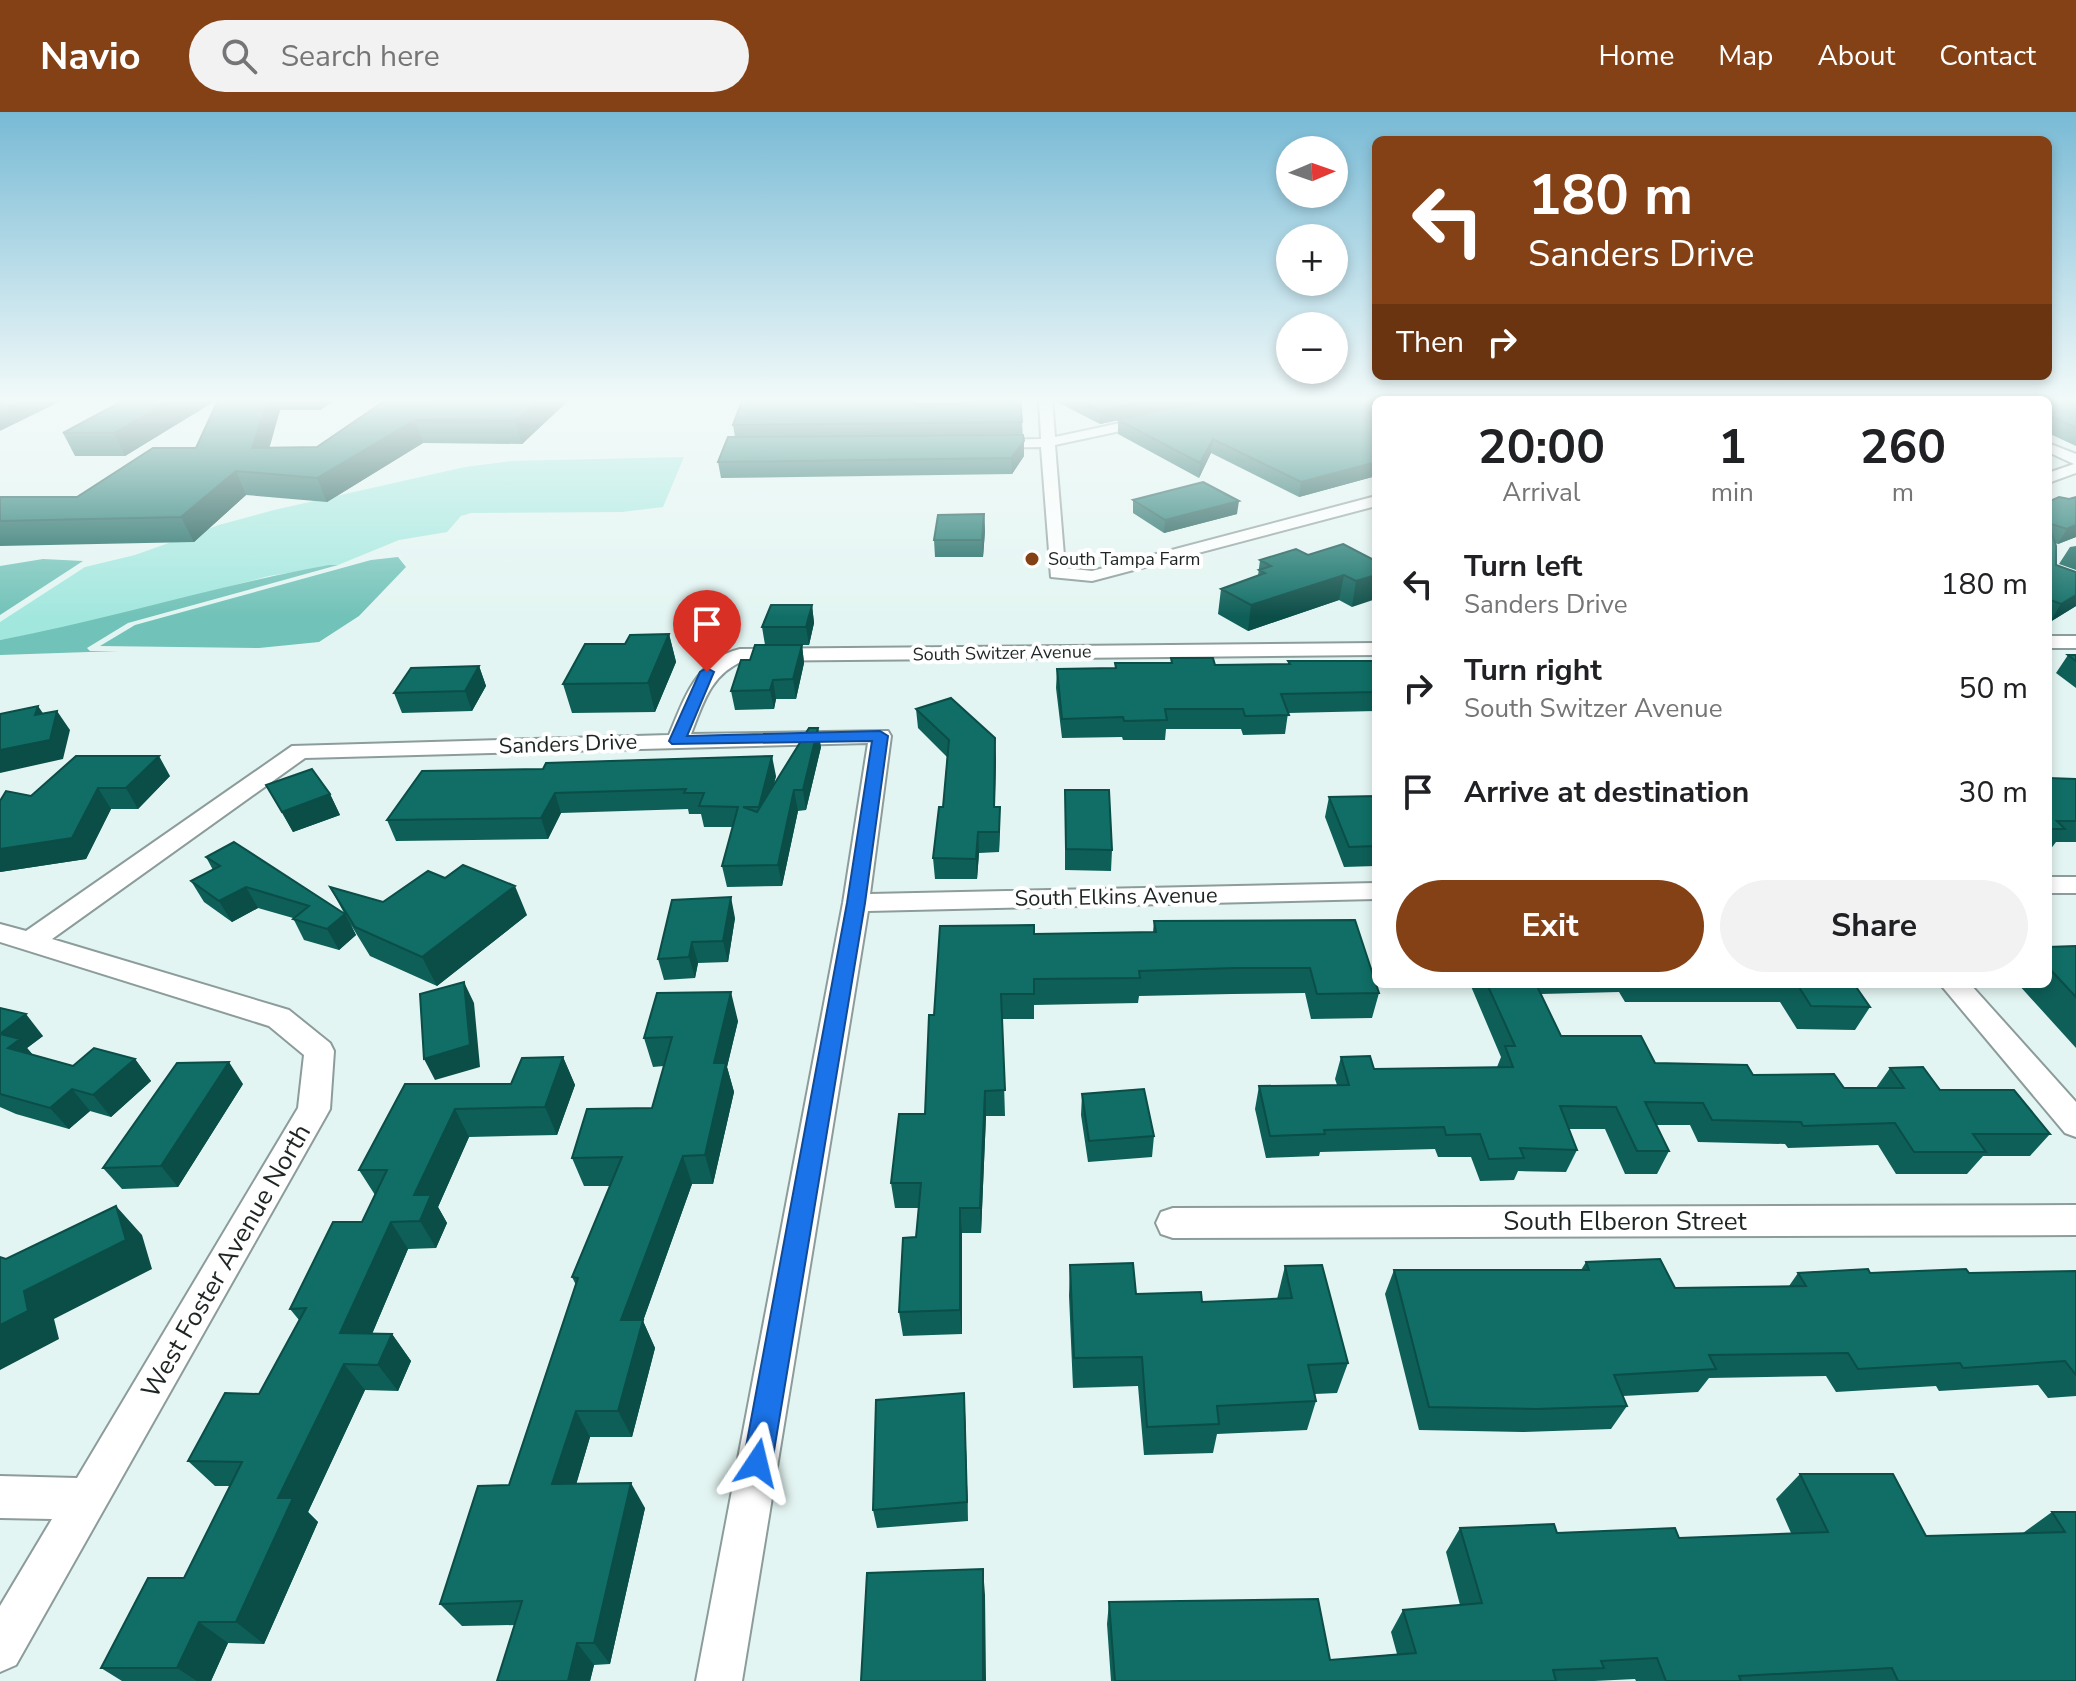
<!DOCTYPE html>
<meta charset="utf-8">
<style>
body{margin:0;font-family:"Nunito Sans",sans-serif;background:#f2f2f2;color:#202124;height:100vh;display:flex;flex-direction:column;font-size:30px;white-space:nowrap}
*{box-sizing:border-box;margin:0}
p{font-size:26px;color:#757577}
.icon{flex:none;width:44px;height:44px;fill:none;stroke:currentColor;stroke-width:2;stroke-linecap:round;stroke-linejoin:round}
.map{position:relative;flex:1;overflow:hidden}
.sheet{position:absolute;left:1372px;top:284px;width:680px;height:592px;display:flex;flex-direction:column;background:#fff;border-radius:12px;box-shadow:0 4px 12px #0003}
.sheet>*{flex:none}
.guide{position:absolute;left:1372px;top:24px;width:680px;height:244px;border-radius:12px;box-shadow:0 4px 12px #0003;background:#854116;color:#fff;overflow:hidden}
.needle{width:52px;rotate:88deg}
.tools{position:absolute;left:1276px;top:24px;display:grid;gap:16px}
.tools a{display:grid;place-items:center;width:72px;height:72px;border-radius:50%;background:#fff;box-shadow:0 4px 12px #0003;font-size:40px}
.pin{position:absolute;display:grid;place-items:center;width:68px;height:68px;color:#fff;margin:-82px -34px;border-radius:50% 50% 50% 0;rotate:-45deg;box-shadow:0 0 8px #0007}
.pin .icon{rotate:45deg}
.me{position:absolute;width:88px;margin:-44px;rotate:10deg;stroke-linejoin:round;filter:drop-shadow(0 0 6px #0008)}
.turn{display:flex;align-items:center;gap:28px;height:168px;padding:0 24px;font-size:36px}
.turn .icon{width:104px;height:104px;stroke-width:2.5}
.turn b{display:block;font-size:56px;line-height:68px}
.then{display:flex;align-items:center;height:76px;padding:0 24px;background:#0003;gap:16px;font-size:30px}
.eta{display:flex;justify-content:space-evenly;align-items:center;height:136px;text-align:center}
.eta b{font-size:48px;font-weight:700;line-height:56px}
.cta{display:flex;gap:16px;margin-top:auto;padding:16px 24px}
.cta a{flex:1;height:92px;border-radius:48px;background:#854116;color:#fff;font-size:32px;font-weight:700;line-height:92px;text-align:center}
.cta a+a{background:#f2f2f2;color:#202124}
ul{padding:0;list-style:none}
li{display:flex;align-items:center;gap:24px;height:104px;padding:0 24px}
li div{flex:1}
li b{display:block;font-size:30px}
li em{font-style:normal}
header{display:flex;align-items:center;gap:48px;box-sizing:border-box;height:112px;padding:0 40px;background:#854116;color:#fff}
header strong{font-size:38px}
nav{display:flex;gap:44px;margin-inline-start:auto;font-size:28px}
.search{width:560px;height:72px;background:#f2f2f2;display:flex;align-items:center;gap:20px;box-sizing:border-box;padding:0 28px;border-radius:44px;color:#757577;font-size:30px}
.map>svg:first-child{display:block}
.green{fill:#a2e7de}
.water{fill:#71c2b8}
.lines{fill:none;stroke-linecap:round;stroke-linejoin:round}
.street-casing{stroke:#8c9c9a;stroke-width:4}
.street{fill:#fff;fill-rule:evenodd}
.wall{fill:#0e5f58}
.shaded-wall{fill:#0b4d47}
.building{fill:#106e66;stroke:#0b4d47;stroke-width:2}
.route{fill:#1a73e8;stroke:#114b97;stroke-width:2}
.poi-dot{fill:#854116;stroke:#fff;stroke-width:3}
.labels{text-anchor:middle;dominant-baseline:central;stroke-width:8;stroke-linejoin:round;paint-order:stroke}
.far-poi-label{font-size:18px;fill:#1e2524;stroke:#fff;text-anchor:start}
.far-street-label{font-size:18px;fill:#1e2524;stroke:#fff}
.street-label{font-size:22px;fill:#1e2524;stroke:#fff}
.near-street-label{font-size:26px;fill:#1e2524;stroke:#fff}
</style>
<header>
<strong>Navio</strong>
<div class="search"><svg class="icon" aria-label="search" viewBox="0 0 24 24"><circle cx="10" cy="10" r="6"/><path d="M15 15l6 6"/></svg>Search here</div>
<nav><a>Home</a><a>Map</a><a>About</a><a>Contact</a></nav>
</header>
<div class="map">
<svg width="2076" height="1569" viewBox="0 0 2076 1569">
<rect width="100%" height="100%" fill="#e3f5f2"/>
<!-- green -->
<path class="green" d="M684,345L663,395L622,400L471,401L461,404L447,420L399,428L338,453L269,464L85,512L0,528V510L85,455L135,443L219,413L274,398L465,355L511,349Z"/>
<!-- water -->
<path class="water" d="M398,445L406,455L359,504L319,530L259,536L100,534L135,513L371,448Z
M43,447L83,449L0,503V454Z
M329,453H338L128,511L87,536L90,539H118L0,543V528C110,507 218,473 329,453Z"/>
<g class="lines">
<!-- street casing -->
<g class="street-casing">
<path id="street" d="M1039,286H1052L1055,325L1153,304L1160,308L1153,312L1055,333L1065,456L1092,459L1376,384V394L1092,469L1051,465L1041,335L991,336L984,332L991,328L1041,327Z
M1942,286H1959L1961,288H1944Z
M2048,331L2076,342V361L2048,371V361L2074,352L2048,340Z
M2048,524H2076V536H2048Z
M1376,531V543L743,549C710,563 703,592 691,622L888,619L891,624L870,782L1376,771V787L868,799L742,1569H696L843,791L868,631L305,646L52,827L289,898L330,931L334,939L330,997L325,1006L16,1553L0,1560V1494L52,1407L0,1406V1364L77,1366L298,996L304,943L269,914L0,830V812L26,819L292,634L669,623C685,585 696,548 740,537Z
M2048,765H2076V781H2048Z
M1940,872H1970L2076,990V1025L2065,1021Z
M2076,1093V1123L1173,1126L1161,1122L1156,1111L1161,1100L1173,1096Z"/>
</g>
<!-- street -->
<use href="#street" class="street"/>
</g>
<!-- wall -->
<path class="wall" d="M128,286H338L320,298H280L269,335H317L432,290L438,286H571L522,332L423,331L327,390L246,383L194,430L0,434V385H77L196,336L218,287L125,344H75L63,321Z
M1054,286H1935L1928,288H1376V364L1299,385L1211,341L1199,366L1118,322V308L1100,312L1055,289Z
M1977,286H2076V334L2048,321V288H1982Z
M918,292L1022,310L1024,344L1012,362L721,366L718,350L735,325L733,313Z
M1133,388L1237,402L1164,421L1133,401Z
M2048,390L2076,425L2058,432L2055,431L2056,453L2076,494L2050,510L2048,509Z
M984,402L985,419L983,445H935L934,428Z
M2076,434V458L2059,452L2070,435Z
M1308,443L1376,449L1352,495L1339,488L1248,519L1218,502L1221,477L1258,464L1260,448Z
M812,493L814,511L809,533H802L804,551L796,587H776L774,597L735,598L731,579L750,548L765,533L762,515Z
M669,522L676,550L655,600L572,601L563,572L625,532Z
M2068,543H2076V576L2056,561Z
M1171,546L1215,553L1288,552V549H1376V599L1288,601L1285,622L1243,623L1241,617H1166L1165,628H1123L1122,625L1062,626L1056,576L1057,557L1115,556V551H1171Z
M479,554L486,574L472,599L402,601L394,581Z
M916,597L996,646L995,695L1000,715L999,740L979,741L977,767H935L933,746L943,695L947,645L918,616Z
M821,635L806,698L798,699L782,774L727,775L722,754L733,715H704L701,702H689L688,697L561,701L548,727L396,729L387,708L422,659L776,664L774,672Z
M170,664L138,697H111L86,747L0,760V689Z
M2048,666L2076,667V730H2056L2050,738H2048Z
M266,673L330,682L340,703L293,720Z
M1065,678L1112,738L1111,759L1065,758Z
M1376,684V754L1344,755L1325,705L1329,685Z
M206,745L344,801L330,775L383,790L527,803L437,874L370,844L351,813L356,823L339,838L304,828L293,806L258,796L232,810L204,790L191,769L213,758Z
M735,806L728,850L698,851L695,866L664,868L658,847Z
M1355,808L1379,881L1372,906L1311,907L1305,881L1232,882L1139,884L1138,891L1034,893V907H1002L1005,1004H986L981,1121H962V1222L903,1224L899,1200L916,1125L919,1096H895L891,1071L925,1002L934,903L1034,822L1153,820L1154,809Z
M2076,834V936L2018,872H2048V835Z
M1470,872H1854L1870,895L1855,918L1797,917L1780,890H1625L1619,880L1541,882L1561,924L1655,951L1844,976H1876L1890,956L1940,978L2050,1022L2030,1044H1983L1967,1062H1896L1878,1033L1788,1036L1785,1032L1698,1030L1690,1013H1656L1669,1039L1657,1062H1625L1605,1017H1568L1577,1038L1566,1060L1518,1059L1514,1068L1480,1069L1471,1045H1438L1435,1037L1320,1040L1319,1044L1266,1046L1255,997L1259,974L1337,973L1335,967L1341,945L1374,957L1497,955L1501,945Z
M0,896L43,924L27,936L33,943L73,954L135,947L151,969L111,1005L90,999L69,1017L16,1002L0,995Z
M738,909L727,955L734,980L713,1072H692L643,1209L655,1236L632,1325H590L576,1372L645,1396L610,1552L594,1553L590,1569H497L515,1513L462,1514L440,1492L509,1373L576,1173L572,1165L610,1074H584L572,1046L652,996L664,954L653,955L644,926Z
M563,945L575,973L557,1023L469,1025L438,1095L447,1111L436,1136L408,1137L372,1222H392L411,1249L398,1279L365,1278L308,1400L318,1410L264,1532L228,1531L211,1569H122L101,1556L184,1466L230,1374H215L188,1349L259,1282L299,1208L290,1197L362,1110L375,1083L359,1058L405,972H511Z
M243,972L178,1075L122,1077L103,1056Z
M1082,982L1154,1024L1152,1045L1088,1050L1081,1003Z
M1586,1150L1675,1176L1789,1174L1798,1161H1969L2076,1159V1284L2048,1286L2038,1273L1939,1279L1936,1274L1836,1280L1826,1264L1709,1266L1698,1280L1623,1284L1627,1294L1611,1317L1523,1320L1419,1318L1385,1182L1394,1158H1581Z
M1070,1153L1136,1182L1202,1190L1277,1187L1285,1154L1348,1251L1337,1281L1315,1282L1316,1289L1307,1318L1217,1322L1213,1341L1144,1343L1138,1274L1073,1276L1069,1184Z
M964,1281L965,1300L968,1409L877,1416L873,1398Z
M1800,1362L1926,1424L2023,1421L2052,1400H2076V1569H1636L1635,1567L1594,1569H1111L1107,1512L1109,1490L1330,1548L1397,1542L1391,1520L1403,1498L1460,1493L1446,1440L1460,1416L1679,1426L1791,1421L1776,1387Z"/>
<!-- shaded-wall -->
<path class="shaded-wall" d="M30,286H67L0,319V300Z
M175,286H220L125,344L114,321Z
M269,286H275L280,298L263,359L252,336Z
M315,286H338L320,298Z
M542,286H571L522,332L515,309Z
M1163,286H1226L1100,312V299Z
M1903,286H1935L1928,288H1896Z
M415,308L423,331L327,390L317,366Z
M1213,327L1211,341L1199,366L1200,351Z
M1024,329V344L1012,362L1011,346Z
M1376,350V364L1299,385L1301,370Z
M236,359L246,383L194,430L181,405Z
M1239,389L1237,402L1164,421L1165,408Z
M984,402L985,419L983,445L982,428Z
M2076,413V425L2058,432L2067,417Z
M1344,463L1339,488L1248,519L1251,493Z
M1376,463V487L1352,495L1356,469Z
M2076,483V494L2050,510L2061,492Z
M812,493L814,511L809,533L806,515Z
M669,522L676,550L655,600L648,571Z
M802,533L804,551L796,587L793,567Z
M479,554L486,574L472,599L465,579Z
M773,568L776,587L774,597L770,578Z
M38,594L51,613L35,603Z
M57,599L70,618L63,647L0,661V638Z
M818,616L821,635L806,698L803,678Z
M995,626L996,646L994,715V695Z
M159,644L170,664L138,697L126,676Z
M772,644L776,664L763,715L759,695Z
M98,676L111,697L86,747L0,760V737Z
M794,678L798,699L782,774L778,753Z
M555,681L561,701L548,727L541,706Z
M330,682L340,703L293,720L282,700Z
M1000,695V715L999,740V720Z
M978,720L979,741L977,767L976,747Z
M515,774L527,803L437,874L422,845Z
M246,775L258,796L232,810L219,789Z
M731,785L735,806L728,850L723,829Z
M345,802L356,823L339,838L327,817Z
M692,830L698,851L695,866L689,845Z
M464,870L474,891L480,955L435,968L424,947Z
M731,880L738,909L727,955L734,980L713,1072L705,1043L714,951Z
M26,902L43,924L27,936L38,949L8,936L0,922Z
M563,945L575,973L557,1023L545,995Z
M135,947L151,969L111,1005L93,983Z
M229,950L243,972L178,1075L161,1054Z
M72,977L90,999L69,1017L50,996Z
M985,979L986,1004L981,1121L980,1096Z
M455,997L469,1025L438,1095L447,1111L436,1136L420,1109L414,1083Z
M683,1044L692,1072L643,1209L655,1236L632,1325L618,1299L621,1208Z
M116,1094L142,1123L152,1157L54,1207L59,1227L0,1258V1213L24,1179Z
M960,1096L962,1121V1222L960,1198Z
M391,1110L408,1137L361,1248L340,1221Z
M392,1222L411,1249L398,1279L378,1253Z
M344,1252L365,1278L308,1400L318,1410L264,1532L236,1510L278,1386Z
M964,1281L965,1300L968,1409L967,1390Z
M576,1299L590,1325L569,1397L552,1372Z
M631,1371L645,1396L610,1552L594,1531Z
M983,1457L985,1483L986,1569H983Z
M199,1510L228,1531L211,1569H197L177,1556Z
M577,1531L594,1553L590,1569H568Z"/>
<!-- building -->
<path class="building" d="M0,286H30L0,300Z
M128,286H175L114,321H63Z
M219,286H269L252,336L317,335L383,290H432L438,286H542L515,309L415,308L317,366L236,359L181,405L0,409V385H77L153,336H196Z
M743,286H916L915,292L972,291V286H1020L1022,310L733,313Z
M1075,286H1163L1100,299Z
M1218,286H1903L1896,288H1376V350L1301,370L1213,327L1200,351L1118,308Z
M2012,286H2076V316L2048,303V288H2017Z
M1023,323L1024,329L1011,346L718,350L728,325Z
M1203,370L1239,389L1165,408L1133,388Z
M2059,385L2069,387L2076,385V413L2067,417L2048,411V390Z
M984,402L982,428H934L938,403Z
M2048,413H2049L2056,434V453L2076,460V483L2061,492L2048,487Z
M1343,432L1376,449V463L1356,469L1344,463L1251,493L1221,477L1265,461L1259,458L1271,454L1260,448L1296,437L1308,443Z
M771,493H812L806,515H762Z
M669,522L648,571L563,572L585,532H625L630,523Z
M755,533H802L793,567L773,568L770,578L731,579L741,548H750Z
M2068,543H2076V549Z
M1171,546H1213L1215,553L1290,552L1288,549H1376V580L1281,582L1289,603L1245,604L1243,597H1165L1167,608L1124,609L1123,605L1062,607L1057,557L1116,556L1115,551H1172Z
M479,554L465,579L394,581L411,556Z
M951,586L995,626L994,695H1000L999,720H978L976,747L933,746L939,695H943L949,628L916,597Z
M38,594L35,603L57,599L50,628L0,638V602Z
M809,616H818L803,678H794L778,753L722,754L738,695L699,694L704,681H684L686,677L555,681L541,706L387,708L422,659L543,657L546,651L772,644L759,695H743L757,700Z
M76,644H159L126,676H98L72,726L0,737V689L6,679L31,684Z
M312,657L330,682L282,700L266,673Z
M2048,666L2076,667V709H2057L2065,717H2048Z
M1065,678H1109L1112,738L1066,737Z
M1376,684V734L1349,735L1329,685Z
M234,730L345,802L327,817L293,807L309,794L246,775L219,789L191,769L220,754L206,745Z
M463,753L515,774L422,845L355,815L330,775L383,790L428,759L445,766Z
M731,785L723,829L692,830L689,845L658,847L672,788Z
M1355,808L1379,881L1317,882L1310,856H1236L1139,859L1140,866L1034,867V882H1001L1005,978L985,979L980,1096H960V1198L899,1200L903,1126L916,1125L921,1071H891L899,1002H925L929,903H934L940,814L1034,813V822L1156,820L1154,809Z
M2076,834V885L2048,855V835Z
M464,870L470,933L424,947L420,882Z
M1487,872H1536L1561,924H1641L1655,951L1747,953L1753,963L1834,962L1844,976H1904L1890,956L1923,955L1940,978H2014L2050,1022H1973L1986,1040H1914L1895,1011L1803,1014L1801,1010L1712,1008L1703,991L1645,990L1669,1039H1637L1616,995L1560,994L1577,1038L1520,1036L1524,1046L1489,1047L1480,1022L1446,1023L1444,1015L1324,1018L1325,1022L1270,1024L1259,974L1349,973L1341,945L1370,944L1374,957L1513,955L1505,934H1515Z
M1797,872H1854L1870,895L1811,894Z
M731,880L714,951H726L705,1043L683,1044L621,1208H643L618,1299H576L552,1372L631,1371L594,1531H577L568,1569H497L522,1489L440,1492L478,1374L509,1373L578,1166L572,1165L622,1045L572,1046L587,997L652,996L672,925L644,926L657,881Z
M0,896L26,902L0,922Z
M0,922L20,927L8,936L73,954L94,936L135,947L93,983L72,977L50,996L0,982Z
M563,945L545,995L455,997L414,1083H431L420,1109L391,1110L340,1221L392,1222L378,1253L344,1252L278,1386H293L236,1510H199L177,1556H101L148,1466H184L242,1350L188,1349L225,1281L259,1282L306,1196L290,1197L333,1110H362L387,1058H359L405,972H511L522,946Z
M229,950L161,1054L103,1056L177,951Z
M1144,977L1154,1024L1089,1029L1082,982Z
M116,1094L126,1128L24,1179L28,1199L0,1213V1145L6,1147Z
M1660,1147L1675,1176L1806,1174L1798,1161L1868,1157L1870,1161L1966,1157L1969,1161L2076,1159V1263L2065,1249L1963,1256L1960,1251L1858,1257L1848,1241L1709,1243L1716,1257L1614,1263L1627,1294L1536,1297L1429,1295L1394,1158H1589L1586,1150Z
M1133,1151L1136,1182L1201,1180L1202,1190L1292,1186L1285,1154L1322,1153L1348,1251L1308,1253L1316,1289L1217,1294L1219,1312L1147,1315L1142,1245L1074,1246L1070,1153Z
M964,1281L967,1390L873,1398L876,1288Z
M1800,1362H1893L1926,1424L2065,1420L2052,1400H2076V1569H1898L1892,1556L1739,1564L1741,1569H1666L1657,1546L1601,1549L1604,1556L1553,1558L1556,1569H1115L1109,1490L1318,1487L1330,1548L1416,1541L1403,1498L1482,1491L1460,1416L1554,1412L1557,1421L1675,1416L1679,1426L1828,1420Z
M983,1457V1569H861L867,1461Z"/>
<!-- sky -->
<linearGradient id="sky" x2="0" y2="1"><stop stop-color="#78bad5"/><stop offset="0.57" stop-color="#f2faf9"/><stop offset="1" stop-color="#f2faf9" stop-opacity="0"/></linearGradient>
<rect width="2076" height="505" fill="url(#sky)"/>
<!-- route -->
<path class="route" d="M707,556L714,560L687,624L880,619L888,624L865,791L772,1351L767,1361L757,1365L747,1361L743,1351L847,791L872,629L672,632L669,629L700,560Z"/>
<!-- markers -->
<circle class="poi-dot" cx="1032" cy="447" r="8"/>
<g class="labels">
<!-- far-poi labels -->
<g class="far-poi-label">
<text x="1048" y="447">South Tampa Farm</text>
</g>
<!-- far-street labels -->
<g class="far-street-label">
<text transform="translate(1002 541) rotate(-1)">South Switzer Avenue</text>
</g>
<!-- street labels -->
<g class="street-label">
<text transform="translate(568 632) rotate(-2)">Sanders Drive</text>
<text transform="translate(1116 785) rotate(-1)">South Elkins Avenue</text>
</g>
<!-- near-street labels -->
<g class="near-street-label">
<text x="1625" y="1109">South Elberon Street</text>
<text transform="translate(226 1149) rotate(-60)">West Foster Avenue North</text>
</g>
</g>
</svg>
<div class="tools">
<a><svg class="needle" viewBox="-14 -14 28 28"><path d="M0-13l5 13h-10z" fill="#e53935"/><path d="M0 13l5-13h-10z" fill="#757577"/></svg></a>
<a>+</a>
<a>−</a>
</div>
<div class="pin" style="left:707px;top:560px;background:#d93025"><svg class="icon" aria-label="arrive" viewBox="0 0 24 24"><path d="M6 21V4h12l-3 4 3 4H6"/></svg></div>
<svg class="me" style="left:757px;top:1351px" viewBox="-20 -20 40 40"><path d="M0-17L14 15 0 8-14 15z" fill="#1a73e8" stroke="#fff" stroke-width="4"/></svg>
<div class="guide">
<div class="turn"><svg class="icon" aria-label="left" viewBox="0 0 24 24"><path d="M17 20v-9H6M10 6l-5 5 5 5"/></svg><div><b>180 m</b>Sanders Drive</div></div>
<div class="then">Then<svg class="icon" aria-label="right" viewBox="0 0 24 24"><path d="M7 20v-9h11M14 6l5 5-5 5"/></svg></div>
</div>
<section class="sheet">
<div class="eta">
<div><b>20:00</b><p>Arrival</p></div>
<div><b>1</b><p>min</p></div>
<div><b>260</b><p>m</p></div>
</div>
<ul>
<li><svg class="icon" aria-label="left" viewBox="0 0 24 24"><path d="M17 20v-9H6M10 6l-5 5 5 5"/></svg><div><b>Turn left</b><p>Sanders Drive</p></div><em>180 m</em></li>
<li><svg class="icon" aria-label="right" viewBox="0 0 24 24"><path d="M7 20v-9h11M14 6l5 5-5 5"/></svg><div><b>Turn right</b><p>South Switzer Avenue</p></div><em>50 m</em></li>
<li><svg class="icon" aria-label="arrive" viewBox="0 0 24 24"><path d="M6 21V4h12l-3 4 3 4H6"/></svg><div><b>Arrive at destination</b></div><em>30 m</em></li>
</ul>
<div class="cta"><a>Exit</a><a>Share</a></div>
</section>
</div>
